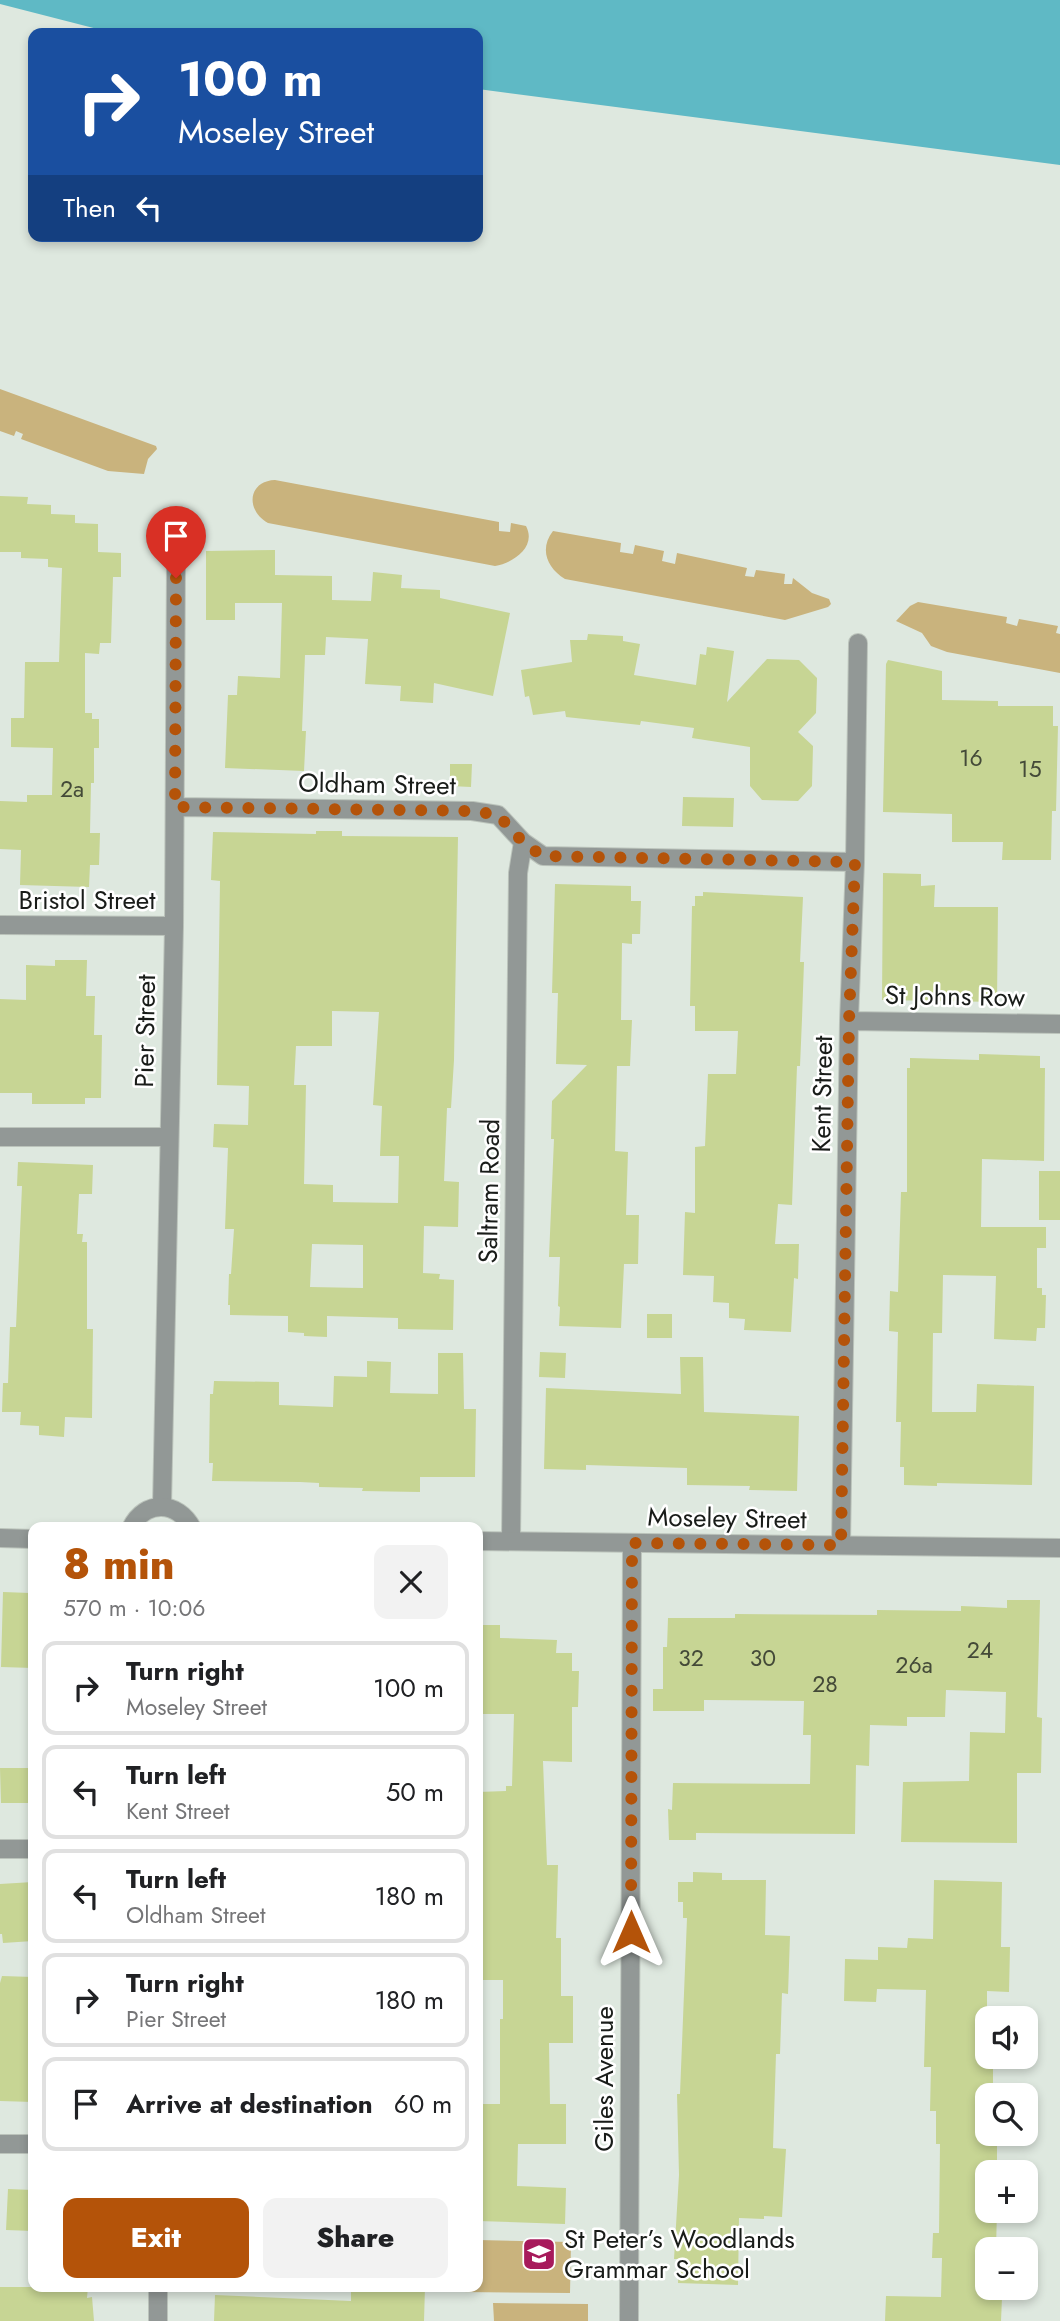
<!DOCTYPE html>
<meta charset="utf-8">
<style>
body{margin:0;font-family:Jost,sans-serif;background:#f2f2f2;color:#202124;height:100vh;display:flex;flex-direction:column;font-size:26px;white-space:nowrap}
*{box-sizing:border-box;margin:0}
p{font-size:23px;color:#757577}
.icon{flex:none;width:38px;height:38px;fill:none;stroke:currentColor;stroke-width:2;stroke-linecap:round;stroke-linejoin:round}
.map{position:relative;flex:1;overflow:hidden}
.panel{position:absolute;left:28px;top:1522px;width:455px;height:770px;display:flex;flex-direction:column;background:#fff;border-radius:14px;box-shadow:0 4px 10px #0003}
.panel>*{flex:none}
.top-card{position:absolute;left:28px;top:28px;width:455px;height:214px;border-radius:14px;box-shadow:0 4px 10px #0003;background:#1a4fa0;color:#fff;overflow:hidden}
.buttons{position:absolute;left:975px;top:2006px;display:grid;gap:14px}
.buttons a{display:grid;place-items:center;width:63px;height:63px;border-radius:14px;background:#fff;box-shadow:0 4px 10px #0003;font-size:35px}
.pin{position:absolute;display:grid;place-items:center;width:60px;height:60px;color:#fff;margin:-72px -30px;border-radius:50% 50% 50% 0;rotate:-45deg;box-shadow:0 0 7px #0007}
.pin .icon{rotate:45deg}
.me{position:absolute;width:77px;margin:-38px;rotate:0deg;stroke-linejoin:round;filter:drop-shadow(0 0 5px #0008)}
.turn{display:flex;align-items:center;gap:24px;height:147px;padding:0 35px;font-size:32px}
.turn .icon{width:91px;height:91px;stroke-width:2.5}
.turn b{display:block;font-size:49px;line-height:60px}
.then{display:flex;align-items:center;height:66px;padding:0 35px;background:#0003;gap:14px;font-size:26px}
.round{display:grid;place-items:center;flex:none;width:74px;height:74px;border-radius:14px;background:#f2f2f2}
.head{display:flex;align-items:center;justify-content:space-between;height:119px;padding:0 35px}
h1{font-size:42px;font-weight:800;line-height:52px;color:#b45309}
.button{display:flex;gap:14px;margin-top:auto;padding:14px 35px}
.button a{flex:1;height:80px;border-radius:14px;background:#b45309;color:#fff;font-size:28px;font-weight:800;line-height:80px;text-align:center}
.button a+a{background:#f2f2f2;color:#202124}
ul{padding:0;list-style:none}
li{display:flex;align-items:center;gap:21px;height:94px;margin:0 14px 10px;padding:0 21px;border:4px solid #e0e0e0;border-radius:14px}
li div{flex:1}
li b{display:block;font-size:26px}
li em{font-style:normal}
.map>svg:first-child{display:block}
.green{fill:#c9b37d}
.water{fill:#5fb9c5}
.building{fill:#c7d594;fill-rule:evenodd}
.lines{fill:none;stroke-linecap:round;stroke-linejoin:round}
.minor-casing{stroke:#bbc3bb;stroke-width:20}
.tertiary-casing{stroke:#bbc3bb;stroke-width:20}
.minor{stroke:#929896;stroke-width:18}
.tertiary{stroke:#929896;stroke-width:18}
.route{stroke:#b45309;stroke-width:12;stroke-dasharray:0 21.6}
.labels{text-anchor:middle;dominant-baseline:central;stroke-width:5;stroke-linejoin:round;paint-order:stroke}
.number-label{font-size:23px;fill:#444a38}
.street-label{font-size:26px;fill:#191c19;stroke:#fff}
.poi-label{font-size:26px;fill:#191c19;stroke:#fff;text-anchor:start}
</style>
<div class="map">
<svg width="1060" height="2321" viewBox="0 0 1060 2321">
<rect width="100%" height="100%" fill="#dee8df"/>
<!-- green -->
<path class="green" d="M0,389L156,446L157,449L148,459L144,474L108,471L21,439L23,434L16,431L14,436L0,431Z
M275,480L499,522V531L510,532L511,523L526,526C537,547 513,563 495,566L268,523C245,510 248,481 275,480Z
M553,531L621,543L620,552L633,554L635,545L664,551L662,561L675,564L677,553L747,568L745,576L754,577L756,570L785,574L784,584H792L793,578L812,593L829,599L831,604L828,607L785,620L565,579C547,568 539,549 553,531Z
M918,602L1007,617L1006,623L1017,626L1019,619L1058,626L1056,633L1060,634V673L947,652L931,646L922,633L896,621L910,606Z
M478,2240L571,2242L570,2293L462,2292V2287H478Z
M493,2303L588,2304V2321H494Z"/>
<!-- water -->
<path class="water" d="M0,0H1060V165L478,89V33H113L0,4Z"/>
<!-- building -->
<path class="building" d="M0,496L28,497L27,504L51,505V514L75,515V523L98,524V552L121,553V577H113L111,643H100L99,654L85,653V713H92V719H99V748H94V783H91L90,833H100L99,865H90L89,887L20,885L21,850L0,849V801L27,802V795H52L53,748L11,747V718H24L25,662H59L62,568L48,567V559L21,558V552H0Z
M275,550V575L332,576V600L371,601L373,572L402,575L401,588L440,590V598L510,613L493,696L434,683L433,703L400,701L401,686L365,684L368,639L326,637L325,655H305L302,731H306L304,771L225,768L228,695H237L238,676L280,678L282,603H235V620H206V551Z
M588,634L623,636V641L640,644L634,675L696,685L700,654L706,655L707,647L734,651L727,702L767,659L799,660L817,678L816,713L798,732L813,746L812,786L798,801L762,800L750,786V747L692,738L694,728L641,721L640,725L566,717L565,711L533,715L529,696L525,697L521,670L572,662L570,640H587Z
M888,660L942,671V700L998,701V706H1053V726H1058L1056,811H1052L1051,860H1002L1003,842H952V814L883,812L886,664Z
M450,764H472L471,787L450,786Z
M683,797L734,798L733,827L682,826Z
M316,831H342V836L458,837L454,1060L451,1108H447L444,1181L459,1182L458,1227L424,1226L423,1273L440,1274L439,1279L454,1280L453,1330L398,1329V1318L327,1316V1337L304,1336V1333L288,1332V1316L230,1315V1305H228L229,1274H231L234,1229H225L228,1148L213,1147L214,1124L248,1125L249,1086L217,1085L220,881L211,880L213,832L316,834ZM332,1011L379,1012L373,1105L382,1106L380,1156H399L398,1203L333,1202V1185L304,1184L306,1085H294L296,1046H332ZM312,1244L363,1245V1288L310,1287Z
M883,873L921,874V886L935,885L934,907H998L997,1002L882,1000Z
M555,884L631,886V901H641L640,934H632V944L622,943L621,1020H632L630,1066H617L615,1151L628,1152L626,1215H639L638,1264H624L621,1328L559,1326L560,1307L558,1306L560,1257H549L554,1139H551L552,1101L587,1065L556,1064L558,993H552Z
M703,892L803,897L800,962H804L802,1019L800,1066H797L792,1205L778,1204L775,1244H799L798,1279L794,1278L791,1332L744,1330L745,1319L729,1318V1303L713,1302L714,1276L683,1275L685,1212L695,1213V1147L705,1146L708,1074H736L738,1031H695V1006H690L692,906H695V896H703Z
M55,960H87L86,996H95L94,1035H102L101,1098H85V1104H32V1093H0V999L26,1000V965L55,966Z
M979,1054L1040,1056V1068H1045L1044,1161L982,1159L981,1227H1046V1248H1037V1288H1042V1295H1046L1045,1328H1037L1036,1341L994,1339L996,1276L943,1275L942,1333H933L932,1412H976L977,1384L1034,1386L1032,1485L937,1483V1486L904,1485V1467H900L901,1422H896L898,1332L889,1331L890,1291L898,1292L901,1192H907V1068H910V1058L979,1060Z
M18,1162L93,1165L92,1194H79L77,1234H83L82,1242H87V1329H93L92,1418L65,1417L64,1437L39,1435V1426L20,1425L21,1412H2L3,1383H8L10,1327H16L22,1186H17Z
M1039,1171H1060V1220H1039Z
M647,1314H672V1338H647Z
M540,1352L566,1353L565,1378L539,1377Z
M438,1353H463L464,1409H476L475,1477H420V1492L362,1491L363,1488L319,1487V1483L300,1482L212,1481L213,1463H209L210,1394H213L214,1381L279,1382V1405L333,1407L334,1376L367,1377V1361L391,1362L390,1393L438,1394Z
M680,1357H703L704,1412L799,1416L797,1491L749,1490L750,1486L687,1485V1468L586,1465V1470L544,1469L546,1388L681,1394Z
M3,1592L30,1593L29,1609H33V1668L1,1667Z
M1007,1600H1040L1037,1717L1042,1718L1041,1773H1017V1843L901,1842L903,1782L969,1781L970,1732L1005,1733L1006,1692L946,1690L945,1717H907V1726L870,1725L869,1766L856,1765L855,1834L696,1833V1840H669L668,1809L672,1810L673,1783L810,1784L811,1735H803L804,1701L704,1700V1711H653V1689H663V1647H667L668,1618H735V1614L877,1615V1610L961,1611V1606L1007,1608Z
M478,1625H500V1638L557,1640L556,1653H572V1671H579L578,1707H572V1762L543,1761L547,1865H558L556,1938H561V1996H573V2043H549L550,2104H566V2144H518L517,2186L566,2188L565,2224L478,2221V2104H500V2019H503V1980H478V1792L506,1791V1786H512L514,1714H478Z
M0,1768H32V1803H1Z
M693,1872L722,1873V1880H766L765,1935L790,1936L788,1994L782,1993L780,2054H776L773,2148L786,2149L782,2217L764,2216V2219L739,2218L738,2285L678,2283L679,2259H674L679,2175L677,2094H680L687,1918H683V1902H678V1882H693Z
M934,1880L1002,1882L1001,1947H1010L1009,1992L987,1991V2056H993V2095H987V2133H997V2172H987V2210H997L996,2249H987V2298H1002L1001,2321H885L886,2296L941,2297L942,2258H932L933,2233H939L940,2144H936V2111H930L931,2067H924L926,1990L877,1989L876,2002L844,2001L845,1959L878,1960V1947L907,1948L908,1938L933,1939Z
M33,1882V1941L3,1943L2,1934H0V1884Z
M2,1976L33,1977V2102L0,2101V1983Z
M8,2189L33,2190V2231L6,2230Z
M0,2287H88L87,2298L92,2297L94,2321H0Z
M351,2287H425L424,2321H214L215,2295L351,2301Z"/>
<g class="lines">
<!-- minor casing -->
<g class="minor-casing">
<path id="minor" d="M175,807L472,811L498,815L523,842L543,856L855,862
M0,925L174,926
M849,1021L1060,1024
M0,1137H169
M162,1506L174,926L176,557
M511,1541L518,873L523,842
M841,1545L849,1021L855,862L858,643
M0,1849H33
M0,2144H33
M158,2321V2287
M629,2321L632,1543"/>
</g>
<!-- tertiary casing -->
<g class="tertiary-casing">
<path id="tertiary" d="M131,1528C145,1499 178,1501 192,1528
M0,1538L33,1539
M478,1541L1060,1548"/>
</g>
<!-- minor -->
<use href="#minor" class="minor"/>
<!-- tertiary -->
<use href="#tertiary" class="tertiary"/>
</g>
<g class="lines">
<!-- route -->
<path class="route" d="M176,578L175,807L472,811L498,815L523,842L542,856L855,862L849,1021L841,1545L632,1543L631,1932"/>
</g>
<!-- icons -->
<defs>
<g id="school-square" transform="scale(1.75)"><rect x="-9" y="-9" width="18" height="18" rx="4" fill="#a71a5b" stroke="#fff"/><path d="M0-5L7-2L0 1L-7-2ZM-4 1L0 2.5L4 1V4Q0 6-4 4Z" fill="#fff"/></g>
</defs>
<g fill-rule="evenodd">
<use href="#school-square" x="539" y="2254"/>
</g>
<g class="labels">
<!-- number labels -->
<g class="number-label">
<text x="971" y="758">16</text>
<text x="1030" y="769">15</text>
<text x="72" y="789">2a</text>
<text x="980" y="1650">24</text>
<text x="691" y="1658">32</text>
<text x="763" y="1658">30</text>
<text x="914" y="1665">26a</text>
<text x="825" y="1684">28</text>
</g>
<!-- street labels -->
<g class="street-label">
<text transform="translate(377 784) rotate(1)">Oldham Street</text>
<text x="87" y="900">Bristol Street</text>
<text transform="translate(955 996) rotate(1)">St Johns Row</text>
<text transform="translate(145 1031) rotate(-89)">Pier Street</text>
<text transform="translate(822 1094) rotate(-89)">Kent Street</text>
<text transform="translate(489 1191) rotate(-89)">Saltram Road</text>
<text transform="translate(727 1518) rotate(1)">Moseley Street</text>
<text transform="translate(604 2079) rotate(-90)">Giles Avenue</text>
</g>
<!-- poi labels -->
<g class="poi-label">
<text x="564" y="2239">St Peter’s Woodlands<tspan x="564" dy="30">Grammar School</tspan></text>
</g>
</g>
</svg>
<div class="buttons">
<a><svg class="icon" aria-label="sound" viewBox="0 0 24 24"><path d="M4 9h4l5-4v14l-5-4H4zM17 9q2 3 0 6"/></svg></a>
<a><svg class="icon" aria-label="search" viewBox="0 0 24 24"><circle cx="10" cy="10" r="6"/><path d="M15 15l6 6"/></svg></a>
<a>+</a>
<a>−</a>
</div>
<div class="pin" style="left:176px;top:578px;background:#d93025"><svg class="icon" aria-label="arrive" viewBox="0 0 24 24"><path d="M6 21V4h12l-3 4 3 4H6"/></svg></div>
<svg class="me" style="left:631px;top:1932px" viewBox="-20 -20 40 40"><path d="M0-17L14 15 0 8-14 15z" fill="#b45309" stroke="#fff" stroke-width="4"/></svg>
<div class="top-card">
<div class="turn"><svg class="icon" aria-label="right" viewBox="0 0 24 24"><path d="M7 20v-9h11M14 6l5 5-5 5"/></svg><div><b>100 m</b>Moseley Street</div></div>
<div class="then">Then<svg class="icon" aria-label="left" viewBox="0 0 24 24"><path d="M17 20v-9H6M10 6l-5 5 5 5"/></svg></div>
</div>
<section class="panel">
<div class="head"><div><h1>8 min</h1><p>570 m · 10:06</p></div><a class="round"><svg class="icon" aria-label="close" viewBox="0 0 24 24"><path d="M6 6l12 12M18 6L6 18"/></svg></a></div>
<ul>
<li><svg class="icon" aria-label="right" viewBox="0 0 24 24"><path d="M7 20v-9h11M14 6l5 5-5 5"/></svg><div><b>Turn right</b><p>Moseley Street</p></div><em>100 m</em></li>
<li><svg class="icon" aria-label="left" viewBox="0 0 24 24"><path d="M17 20v-9H6M10 6l-5 5 5 5"/></svg><div><b>Turn left</b><p>Kent Street</p></div><em>50 m</em></li>
<li><svg class="icon" aria-label="left" viewBox="0 0 24 24"><path d="M17 20v-9H6M10 6l-5 5 5 5"/></svg><div><b>Turn left</b><p>Oldham Street</p></div><em>180 m</em></li>
<li><svg class="icon" aria-label="right" viewBox="0 0 24 24"><path d="M7 20v-9h11M14 6l5 5-5 5"/></svg><div><b>Turn right</b><p>Pier Street</p></div><em>180 m</em></li>
<li><svg class="icon" aria-label="arrive" viewBox="0 0 24 24"><path d="M6 21V4h12l-3 4 3 4H6"/></svg><div><b>Arrive at destination</b></div><em>60 m</em></li>
</ul>
<div class="button"><a>Exit</a><a>Share</a></div>
</section>
</div>
